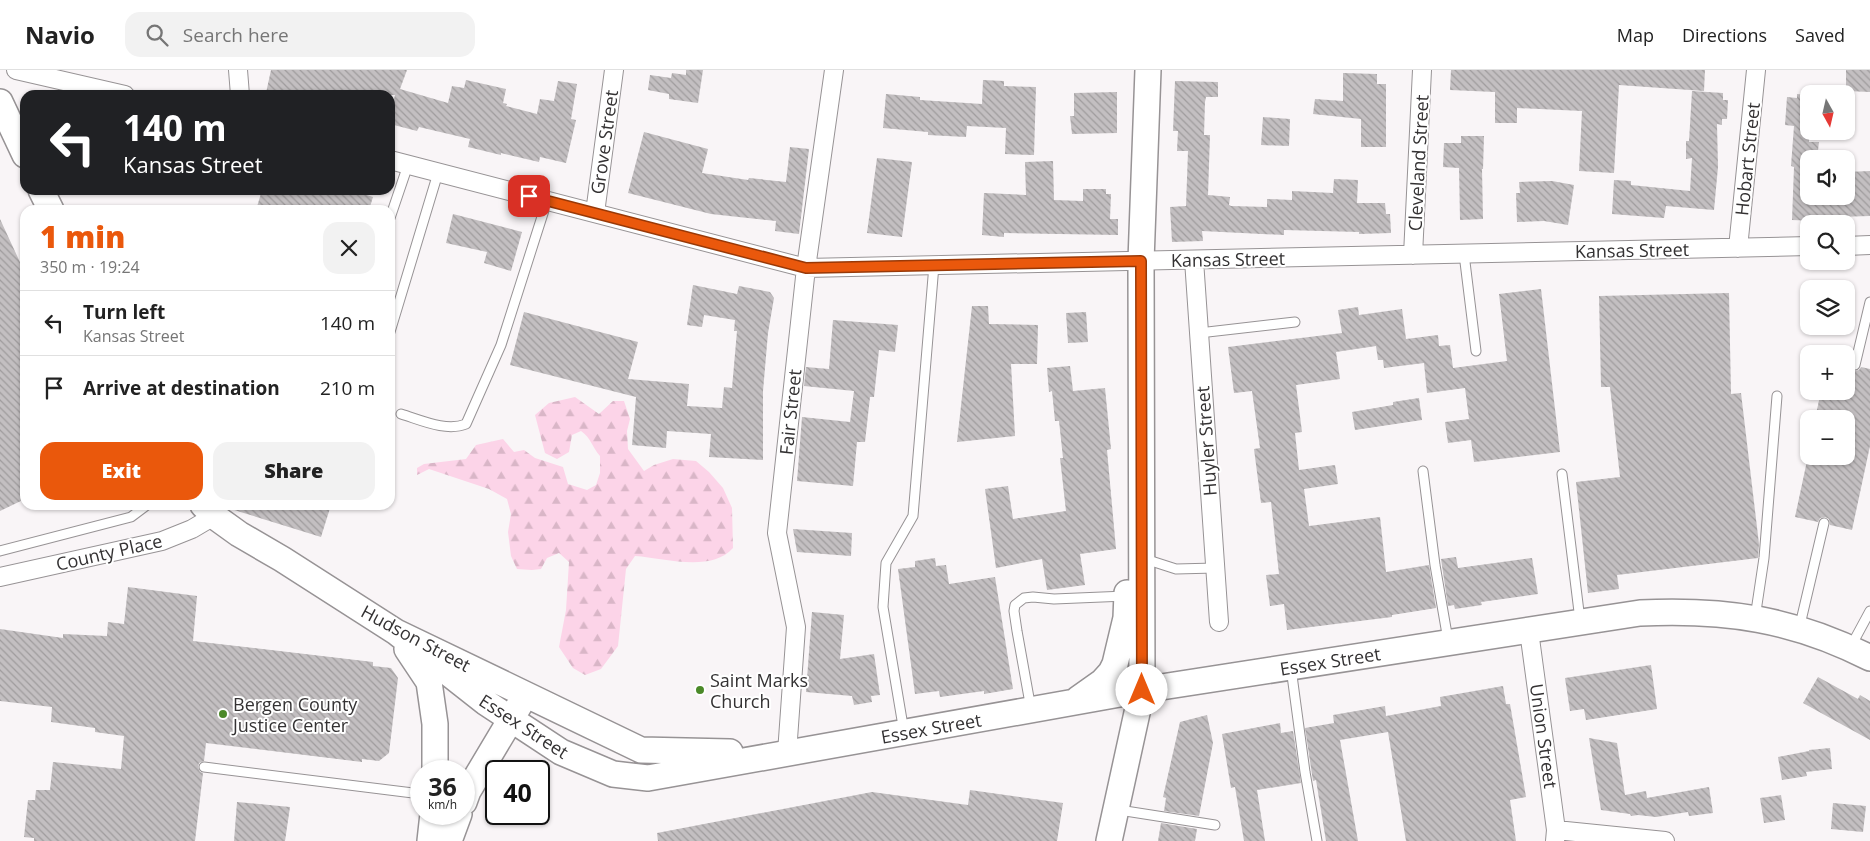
<!DOCTYPE html>
<meta charset="utf-8">
<style>
body{margin:0;font-family:"Open Sans",sans-serif;background:#f2f2f2;color:#222;height:100vh;display:flex;flex-direction:column;font-size:19px;white-space:nowrap}
*{box-sizing:border-box;margin:0}
p{font-size:16px;color:#767676}
.icon{flex:none;width:28px;height:28px;fill:none;stroke:currentColor;stroke-width:2;stroke-linecap:round;stroke-linejoin:round}
.map{position:relative;flex:1;overflow:hidden}
.details{position:absolute;left:20px;top:135px;width:375px;height:305px;display:flex;flex-direction:column;background:#fff;border-radius:15px;box-shadow:0 1px 4px #0004}
.details>*{flex:none}
.guide{position:absolute;left:20px;top:20px;width:375px;height:105px;border-radius:15px;box-shadow:0 1px 4px #0004;background:#202124;color:#fff;overflow:hidden}
.needle{width:32px;rotate:172deg}
.controls{position:absolute;left:1800px;top:15px;display:grid;gap:10px}
.controls a{display:grid;place-items:center;width:55px;height:55px;border-radius:10px;background:#fff;box-shadow:0 1px 4px #0004;font-size:25px}
.speed{position:absolute;left:410px;top:690px;display:flex;gap:10px;font-size:25px;font-weight:700;text-align:center}
.speed>*{display:grid;place-content:center;width:65px;height:65px;border-radius:50%;background:#fff;box-shadow:0 1px 4px #0004;line-height:1}
.speed small{font-size:12px;font-weight:400}
.speed .limit{border:2px solid #111;border-radius:8px;background:#fff;color:#111}
.pin{position:absolute;display:grid;place-items:center;width:42px;height:42px;color:#fff;margin:-21px;border-radius:10px;box-shadow:0 2px 8px #0006}
.me{position:absolute;width:55px;margin:-28px;rotate:0deg;stroke-linejoin:round;filter:drop-shadow(0 0 4px #0008)}
.turn{display:flex;align-items:center;gap:18px;height:105px;padding:0 20px;font-size:22px}
.turn .icon{width:65px;height:65px;stroke-width:2.5}
.turn b{display:block;font-size:35px;line-height:42px}
.round{display:grid;place-items:center;flex:none;width:52px;height:52px;border-radius:15px;background:#f2f2f2}
.headline{display:flex;align-items:center;justify-content:space-between;height:85px;padding:0 20px}
h1{font-size:30px;font-weight:800;line-height:38px;color:#ea580c}
.cta{display:flex;gap:10px;margin-top:auto;padding:10px 20px}
.cta a{flex:1;height:58px;border-radius:15px;background:#ea580c;color:#fff;font-size:20px;font-weight:800;line-height:58px;text-align:center}
.cta a+a{background:#f2f2f2;color:#222}
ul{padding:0;list-style:none}
li{display:flex;align-items:center;gap:15px;height:65px;padding:0 20px;border-top:1px solid #e0e0e0}
li div{flex:1}
li b{display:block;font-size:19px}
li em{font-style:normal}
header{display:flex;align-items:center;gap:30px;box-sizing:border-box;height:70px;padding:0 25px;background:#fff;border-bottom:1px solid #e0e0e0}
header strong{font-size:24px}
nav{display:flex;gap:28px;margin-inline-start:auto;font-size:18px}
.search{width:350px;height:45px;background:#f2f2f2;display:flex;align-items:center;gap:12px;box-sizing:border-box;padding:0 18px;border-radius:15px;color:#767676;font-size:19px}
.map>svg:first-child{display:block}
.forest{fill:url(#forest-firs)}
.building{fill:url(#building-back-hatch)}
.lines{fill:none;stroke-linecap:round;stroke-linejoin:round}
.lane-casing{stroke:#979395;stroke-width:11}
.street-casing{stroke:#979395;stroke-width:20}
.secondary-casing{stroke:#979395;stroke-width:28}
.lane{stroke:#fff;stroke-width:9}
.street{stroke:#fff;stroke-width:18}
.secondary{stroke:#fff;stroke-width:25}
.route-casing{stroke:#983908;stroke-width:12}
.route{stroke:#ea580c;stroke-width:9}
.poi-dot{fill:#4b8928;stroke:#fff;stroke-width:2}
.labels{text-anchor:middle;dominant-baseline:central;stroke-width:4;stroke-linejoin:round;paint-order:stroke}
.street-label{font-size:18px;fill:#343233;stroke:#fff}
.poi-label{font-size:18px;fill:#343233;stroke:#fff;text-anchor:start}
</style>
<header>
<strong>Navio</strong>
<div class="search"><svg class="icon" aria-label="search" viewBox="0 0 24 24"><circle cx="10" cy="10" r="6"/><path d="M15 15l6 6"/></svg>Search here</div>
<nav><a>Map</a><a>Directions</a><a>Saved</a></nav>
</header>
<div class="map">
<svg width="1870" height="771" viewBox="0 0 1870 771">
<defs>
<pattern id="forest-firs" width="22" height="20" patternUnits="userSpaceOnUse" patternTransform="scale(1.25)"><rect width="22" height="20" fill="#fcd4e8"/><path d="M5 1l3.5 6h-7zM16 11l3.5 6h-7z" fill="#d9b6c7"/></pattern>
<pattern id="building-back-hatch" width="6" height="6" patternUnits="userSpaceOnUse" patternTransform="scale(1.25)"><rect width="6" height="6" fill="#c3bfc1"/><path d="M-1 5l2 2M0 0l6 6M5-1l2 2" fill="none" stroke="#9f9c9d"/></pattern>
</defs>
<rect width="100%" height="100%" fill="#f9f5f7"/>
<!-- forest -->
<path class="forest" d="M575,327L599,344L613,331H624L630,349L627,361L628,379L644,401L654,395L673,389L696,391L709,402L723,418L732,438L733,478C711,503 664,488 635,486L626,499L618,576L601,599L585,605L573,598L559,577L566,540L569,492L559,483L547,488L541,499L532,500L517,499L511,486L508,462L511,444L507,429L489,419L429,399L417,405V398L424,394L466,389L476,375L503,369L514,382L524,380L535,388L563,397L568,414L587,420L596,415L600,403V386C592,377 591,368 581,361L572,365L569,382L557,389L545,383L535,345L549,333Z"/>
<!-- building -->
<path class="building" d="M271,0H407L400,19L448,33L452,16L464,18L466,10L506,19L503,33L507,34L506,36L537,44L540,29L554,31L558,11L577,14L571,49L576,50L566,93L540,87L539,92L501,83V85L468,77L470,69L419,57L417,61L390,54V45L395,25H275L266,23Z
M686,0H703L698,33L669,29V24L648,20L650,5L671,8L672,3L686,5Z
M1451,0H1705L1704,21L1619,15L1614,103L1579,101L1582,41L1517,38V53H1495V22L1450,20Z
M1846,0H1870V22L1846,21Z
M1343,3L1377,4V14H1386V77H1361V49L1313,44L1315,29L1343,31Z
M983,10L1004,11V16L1036,17L1034,85L1005,84L1006,58L967,56L966,67L928,65V62L883,58L886,24L920,27V30L982,34Z
M1175,11L1218,12V27H1206L1205,32L1204,65H1210L1208,125L1230,127L1229,135L1231,136L1267,137V129L1292,130V121L1333,123L1334,109L1358,110L1357,133H1385L1386,144H1390L1391,163L1359,164V162L1284,160V165L1202,161L1203,171L1172,172L1170,137L1186,136L1188,81H1177L1178,61H1173Z
M1692,21L1723,23V30H1728L1727,49H1722V55L1717,54L1718,97L1714,140L1666,136L1664,148L1612,144L1614,110L1631,111V115L1690,121L1692,88L1686,89V71H1689Z
M1117,22V63L1072,64L1070,46H1074V23Z
M1797,24L1809,25V72H1819L1817,89H1809V126H1846V102L1870,101V146L1837,147V152L1792,150L1794,97L1791,96L1794,56L1785,55L1787,27L1797,28Z
M1263,47L1290,49L1289,76L1261,75Z
M644,62L708,79L702,103L748,110L749,108L786,112L790,77L809,79L799,164L775,161L776,151L711,144L628,123Z
M1461,66H1484L1483,99H1482L1483,149L1460,150L1459,98L1443,97L1444,73H1461Z
M877,88L912,92L902,167L867,163Z
M1053,91L1054,130L1083,131V119H1106V124H1111L1110,149H1118V165L1004,163V167L982,165L984,123L1026,125L1025,92Z
M1552,111L1574,115L1568,155L1544,151L1517,152L1516,123H1520L1519,112Z
M262,120H351L373,127L369,140H256Z
M453,144L522,162L511,201L484,193L487,182L446,173Z
M0,149L25,203V429L0,441Z
M693,215L737,224L739,216L770,222L774,228L768,263L763,321V390L709,387L711,364L667,361L666,378L632,375L636,327L510,295L524,242L638,272L628,309L689,314L687,336L722,338L724,317L732,318L737,261H734L735,250L704,245L702,257L687,255Z
M1541,219L1560,382L1474,392L1471,370L1448,373L1445,352L1469,349L1465,318L1427,323L1424,293L1384,298L1383,290H1378L1376,276L1336,282L1340,309L1296,315L1302,362L1295,363L1299,400L1335,395L1338,414L1304,419L1309,456L1380,447L1386,502L1429,495L1436,538L1392,545V547L1287,560L1284,534L1270,536L1266,505L1279,504L1271,432L1261,433L1254,379L1260,378L1252,321L1234,323L1228,277L1342,263L1338,240L1358,237L1359,245L1402,239L1406,269L1438,265L1439,276L1450,275L1453,298L1507,291L1499,224Z
M1729,223L1731,324L1741,323L1759,474L1758,488L1617,505L1619,519L1588,523L1576,412L1620,407L1610,317H1601L1599,226Z
M972,236H988L989,254L1038,255L1037,294H1011L1015,366L957,372Z
M1086,242L1088,272L1068,273L1066,243Z
M833,250L898,255L895,282L879,280L874,327H870L865,372H857L853,416L797,411L802,347L850,352L854,321L804,316L806,297L829,299Z
M1846,294H1849L1850,299L1854,301L1859,300L1861,297L1870,299V376L1852,460L1830,455L1829,449L1825,447L1820,448L1818,452L1795,447L1808,386H1846V349H1815L1821,321H1846Z
M1070,296L1073,321L1105,318L1111,379L1107,380L1116,479L1080,484L1085,515L1047,520L1042,489L996,498L985,419L1008,416L1013,449L1066,441L1060,388H1063L1059,351H1055L1052,321L1049,322L1047,298Z
M1419,328L1422,350L1355,360L1352,342L1393,335V332Z
M232,435H331L321,467L231,439Z
M793,459L852,463L851,486L797,482Z
M1456,487L1458,498L1532,488L1538,524L1481,532L1482,535L1455,539L1454,535L1448,536L1441,489Z
M935,488L936,496L946,495L949,514L995,507L1013,619L984,624V621L940,627L939,621L915,624L898,499L915,497V491Z
M128,517L197,526L193,571L373,592V596L391,598L398,608L389,683L379,691L362,689V692L206,673L204,691L199,693L198,697L200,702L203,703L195,771H34V768L24,767L28,730H35L36,720H50L53,692L121,699L124,666L95,662V658L51,652L52,637L0,631V559L63,568V564L107,566L108,552L124,554Z
M812,542L844,545L840,589L874,584L880,625L871,626L872,632L854,635L852,626L806,622Z
M1651,595L1657,639L1586,650L1584,639L1570,641L1565,608Z
M1818,607L1858,629L1860,625L1870,631V670L1803,633Z
M1503,616L1506,634H1510L1526,727L1510,730L1516,771H1406L1388,662L1340,670L1358,771H1326L1316,710L1313,711L1305,658L1334,653L1333,645L1385,636L1386,646L1441,636L1440,627Z
M1207,645L1213,673L1199,746L1164,741L1166,728L1163,727L1180,652Z
M1280,653L1281,663L1293,661L1301,713L1257,720L1265,771H1244L1235,717L1231,718L1222,664Z
M1589,668L1617,673L1625,725L1646,721L1647,728L1709,717L1713,743L1689,746L1688,742L1656,747L1638,745L1631,746L1630,744L1601,740Z
M1830,678L1832,699L1806,702L1807,706L1782,710L1778,687L1809,681V680Z
M970,720L1063,733L1057,771H658L657,763L872,722L968,735Z
M1781,725L1785,750L1764,753L1760,728Z
M237,732L290,737L285,771H234Z
M1833,733L1866,736L1863,762L1831,759Z
M1161,753L1197,759L1195,771H1158Z"/>
<g class="lines">
<!-- lane casing -->
<g class="lane-casing">
<path id="lane" d="M390,148L408,95
M1464,184L1476,281
M390,262L438,103
M1199,263L1295,252
M1855,295L1870,232
M401,344C421,350 446,362 466,354L501,275L547,131
M1423,401L1435,495L1448,570
M1562,404L1580,550
M0,481L131,447L147,435
M1145,489L1176,499L1215,498
M1755,548L1764,488L1777,326
M1799,559L1824,453
M1850,578L1870,541
M1291,598L1305,702L1317,771
M1031,639L1017,561L1014,541L1015,535L1024,528L1033,527L1054,529L1126,526
M904,662L883,537L886,493L913,446L934,195
M204,697L421,724
M1119,740L1215,755"/>
</g>
<!-- street casing -->
<g class="street-casing">
<path id="street" d="M16,0L125,25
M238,0L240,25
M390,90L806,198L1809,176
M595,143L614,0
M1846,176L1870,175
M1738,178L1756,0
M1413,185L1422,0
M1194,190L1219,552
M0,507L162,471L192,459L214,446
M1529,561L1556,760L1555,771
M787,683L796,557L777,463L806,198L834,0
M1556,760L1665,771"/>
</g>
<!-- secondary casing -->
<g class="secondary-casing">
<path id="secondary" d="M0,32L25,85
M41,120L51,140
M203,435L214,446L239,464L282,489L396,562L641,680L730,682
M396,562L485,632L561,682L613,704L648,708L1142,620L1640,543C1725,539 1794,549 1870,588
M407,579L429,612L435,654V701
M1078,629L1102,612L1111,602L1115,594L1126,548L1127,523
M464,732L468,721L520,634
M430,771L433,744
M449,771L459,744
M1109,771L1142,620L1141,191L1148,0"/>
</g>
<!-- lane -->
<use href="#lane" class="lane"/>
<!-- street -->
<use href="#street" class="street"/>
<!-- secondary -->
<use href="#secondary" class="secondary"/>
</g>
<g class="lines">
<!-- route casing -->
<g class="route-casing">
<path id="route" d="M529,126L806,198L1141,191L1142,620"/>
</g>
<!-- route -->
<use href="#route" class="route"/>
</g>
<!-- markers -->
<g class="poi-dot">
<circle cx="700" cy="620" r="5"/>
<circle cx="223" cy="644" r="5"/>
</g>
<g class="labels">
<!-- street labels -->
<g class="street-label">
<text transform="translate(604 72) rotate(-82)">Grove Street</text>
<text transform="translate(1747 89) rotate(-84)">Hobart Street</text>
<text transform="translate(1418 93) rotate(-87)">Cleveland Street</text>
<text transform="translate(1632 180) rotate(-1)">Kansas Street</text>
<text transform="translate(1228 189) rotate(-1)">Kansas Street</text>
<text transform="translate(790 342) rotate(-84)">Fair Street</text>
<text transform="translate(1206 371) rotate(-94)">Huyler Street</text>
<text transform="translate(109 482) rotate(-13)">County Place</text>
<text transform="translate(416 568) rotate(28)">Hudson Street</text>
<text transform="translate(1330 591) rotate(-9)">Essex Street</text>
<text transform="translate(524 656) rotate(33)">Essex Street</text>
<text transform="translate(931 658) rotate(-10)">Essex Street</text>
<text transform="translate(1544 666) rotate(82)">Union Street</text>
</g>
<!-- poi labels -->
<g class="poi-label">
<text x="710" y="610">Saint Marks<tspan x="710" dy="21">Church</tspan></text>
<text x="233" y="634">Bergen County<tspan x="233" dy="21">Justice Center</tspan></text>
</g>
</g>
</svg>
<div class="controls">
<a><svg class="needle" viewBox="-14 -14 28 28"><path d="M0-13l5 13h-10z" fill="#e53935"/><path d="M0 13l5-13h-10z" fill="#767676"/></svg></a>
<a><svg class="icon" aria-label="sound" viewBox="0 0 24 24"><path d="M4 9h4l5-4v14l-5-4H4zM17 9q2 3 0 6"/></svg></a>
<a><svg class="icon" aria-label="search" viewBox="0 0 24 24"><circle cx="10" cy="10" r="6"/><path d="M15 15l6 6"/></svg></a>
<a><svg class="icon" aria-label="layers" viewBox="0 0 24 24"><path d="M12 4l9 5-9 5-9-5zM3 14l9 5 9-5"/></svg></a>
<a>+</a>
<a>−</a>
</div>
<div class="speed"><div>36<small>km/h</small></div><div class="limit">40</div></div>
<div class="pin" style="left:529px;top:126px;background:#d93025"><svg class="icon" aria-label="arrive" viewBox="0 0 24 24"><path d="M6 21V4h12l-3 4 3 4H6"/></svg></div>
<svg class="me" style="left:1142px;top:620px" viewBox="-20 -20 40 40"><circle r="19" fill="#fff"/><path d="M0-13L10 11 0 6-10 11z" fill="#ea580c"/></svg>
<div class="guide">
<div class="turn"><svg class="icon" aria-label="left" viewBox="0 0 24 24"><path d="M17 20v-9H6M10 6l-5 5 5 5"/></svg><div><b>140 m</b>Kansas Street</div></div>
</div>
<section class="details">
<div class="headline"><div><h1>1 min</h1><p>350 m · 19:24</p></div><a class="round"><svg class="icon" aria-label="close" viewBox="0 0 24 24"><path d="M6 6l12 12M18 6L6 18"/></svg></a></div>
<ul>
<li><svg class="icon" aria-label="left" viewBox="0 0 24 24"><path d="M17 20v-9H6M10 6l-5 5 5 5"/></svg><div><b>Turn left</b><p>Kansas Street</p></div><em>140 m</em></li>
<li><svg class="icon" aria-label="arrive" viewBox="0 0 24 24"><path d="M6 21V4h12l-3 4 3 4H6"/></svg><div><b>Arrive at destination</b></div><em>210 m</em></li>
</ul>
<div class="cta"><a>Exit</a><a>Share</a></div>
</section>
</div>
